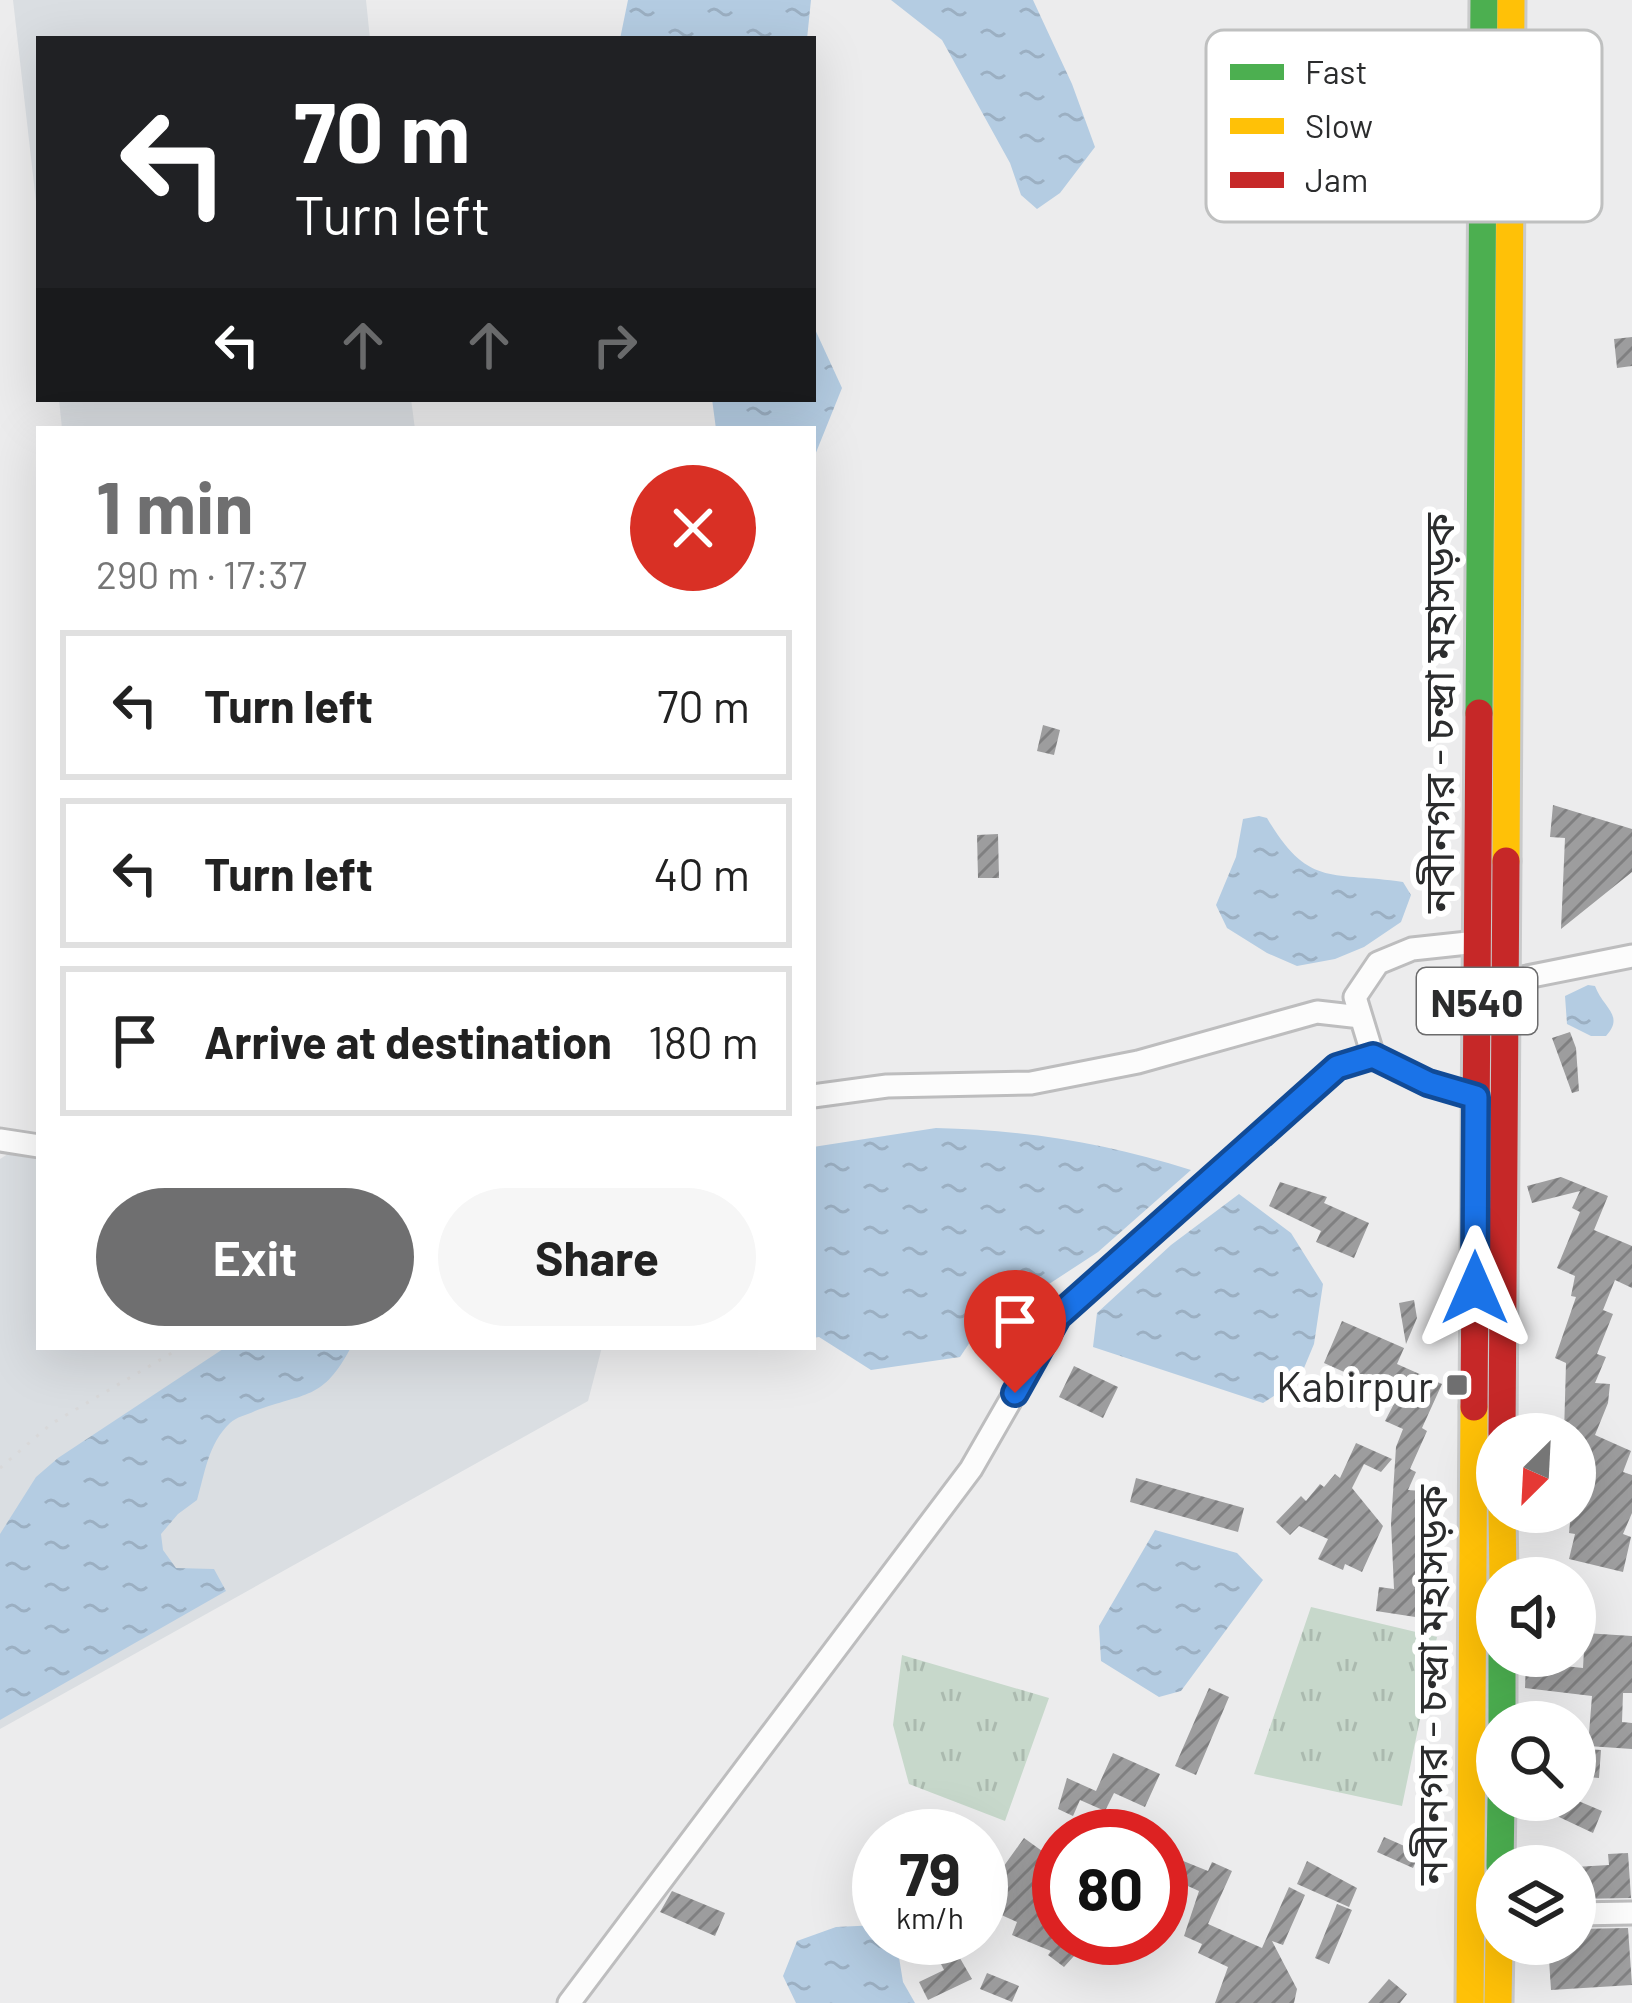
<!DOCTYPE html>
<meta charset="utf-8">
<style>
body{margin:0;font-family:Barlow,"Noto Sans Bengali",sans-serif;background:#f6f6f6;color:#222;height:100vh;display:flex;flex-direction:column;font-size:45px;white-space:nowrap}
*{box-sizing:border-box;margin:0}
p{font-size:39px;color:#767676}
.icon{flex:none;width:66px;height:66px;fill:none;stroke:currentColor;stroke-width:2;stroke-linecap:round;stroke-linejoin:round}
.map{position:relative;flex:1;overflow:hidden}
.side{position:absolute;left:36px;top:426px;width:780px;height:924px;display:flex;flex-direction:column;background:#fff;border-radius:0px;box-shadow:0 12px 48px #0002}
.side>*{flex:none}
.hud{position:absolute;left:36px;top:36px;width:780px;height:366px;border-radius:0px;box-shadow:0 12px 48px #0002;background:#202124;color:#fff;overflow:hidden}
.needle{width:78px;rotate:204deg}
.controls{position:absolute;left:1476px;top:1413px;display:grid;gap:24px}
.controls a{display:grid;place-items:center;width:120px;height:120px;border-radius:50%;background:#fff;box-shadow:0 12px 48px #0002;font-size:60px}
.speed{position:absolute;left:852px;top:1809px;display:flex;gap:24px;font-size:60px;font-weight:700;text-align:center}
.speed>*{display:grid;place-content:center;width:156px;height:156px;border-radius:50%;background:#fff;box-shadow:0 12px 48px #0002;line-height:1}
.speed small{font-size:30px;font-weight:400}
.speed .limit{border:18px solid #d22;background:#fff;color:#111}
.pin{position:absolute;display:grid;place-items:center;width:102px;height:102px;color:#fff;margin:-123px -51px;border-radius:50% 50% 50% 0;rotate:-45deg;box-shadow:0 0 12px #0007}
.pin .icon{rotate:45deg}
.me{position:absolute;width:132px;margin:-66px;rotate:0deg;stroke-linejoin:round;filter:drop-shadow(0 0 9px #0008)}
.turn{display:flex;align-items:center;gap:42px;height:252px;padding:0 60px;font-size:54px}
.turn .icon{width:156px;height:156px;stroke-width:2.5}
.turn b{display:block;font-size:84px;line-height:102px}
.lanes{display:flex;align-items:center;height:114px;padding:0 60px;background:#0003;justify-content:center;gap:60px;direction:ltr}
.lanes .off{opacity:.35}
.round{display:grid;place-items:center;flex:none;width:126px;height:126px;border-radius:63px;background:#f6f6f6}
.head{display:flex;align-items:center;justify-content:space-between;height:204px;padding:0 60px}
h1{font-size:72px;font-weight:700;line-height:90px;color:#6f6f70}
.action{display:flex;gap:24px;margin-top:auto;padding:24px 60px}
.action a{flex:1;height:138px;border-radius:72px;background:#6f6f70;color:#fff;font-size:48px;font-weight:700;line-height:138px;text-align:center}
.action a+a{background:#f6f6f6;color:#222}
ul{padding:0;list-style:none}
li{display:flex;align-items:center;gap:36px;height:150px;margin:0 24px 18px;padding:0 36px;border:6px solid #e0e0e0;border-radius:0px}
li div{flex:1}
li b{display:block;font-size:45px}
li em{font-style:normal}
.map>svg:first-child{display:block}
.built{fill:#dadee2}
.park{fill:url(#park-tufts)}
.water{fill:url(#water-ripples)}
.building{fill:url(#building-hatch)}
.lines{fill:none;stroke-linecap:round;stroke-linejoin:round}
.street-casing{stroke:#bdbdbe;stroke-width:27}
.fast-casing{stroke:#c9cacb;stroke-width:33}
.slow-casing{stroke:#c9cacb;stroke-width:33}
.jam-casing{stroke:#c9cacb;stroke-width:33}
.path{stroke:#d8d8d9;stroke-width:3;stroke-dasharray:3 9;stroke-linecap:butt}
.street{stroke:#fcfcfc;stroke-width:21}
.fast{stroke:#4caf50;stroke-width:27}
.slow{stroke:#ffc107;stroke-width:27}
.jam{stroke:#c62828;stroke-width:27}
.route-casing{stroke:#114b97;stroke-width:30}
.route{stroke:#1a73e8;stroke-width:21}
.poi-dot{fill:#6f6f70;stroke:#fff;stroke-width:4.5}
.labels{text-anchor:middle;dominant-baseline:central;stroke-width:12;stroke-linejoin:round;paint-order:stroke}
.shield{fill:#fff;stroke:#6b6b6c;stroke-width:3}
.shield-label{font-size:39px;font-weight:bold;fill:#2b2c2d}
.street-label{font-size:42px;fill:#2b2c2d;stroke:#fff}
.poi-label{font-size:42px;fill:#2b2c2d;stroke:#fff;text-anchor:end}
.key{fill:#fff;stroke:#bfc0c0;stroke-width:3}
.key-label{font-size:33px;fill:#2b2c2d}
</style>
<div class="map">
<svg width="1632" height="2003" viewBox="0 0 1632 2003">
<defs>
<pattern id="park-tufts" width="24" height="20" patternUnits="userSpaceOnUse" patternTransform="scale(3)"><rect width="24" height="20" fill="#c7d8cb"/><path d="M3 7l-1-3M5 7V3M7 7l1-3M15 17l-1-3M17 17v-4M19 17l1-3" fill="none" stroke="#abbaaf"/></pattern>
<pattern id="water-ripples" width="26" height="14" patternUnits="userSpaceOnUse" patternTransform="scale(3)"><rect width="26" height="14" fill="#b4cce2"/><path d="M2 4q2-2 4 0t4 0M15 11q2-2 4 0t4 0" fill="none" stroke="#9bafc2"/></pattern>
<pattern id="building-hatch" width="6" height="6" patternUnits="userSpaceOnUse" patternTransform="scale(3)"><rect width="6" height="6" fill="#9d9d9e"/><path d="M-1 1l2-2M0 6l6-6M5 7l2-2" fill="none" stroke="#808081"/></pattern>
</defs>
<rect width="100%" height="100%" fill="#ececed"/>
<!-- built -->
<path class="built" d="M13,0H366L370,39H39V228Z
M59,399H411L415,429H62Z
M39,1134V1347H602L588,1401L0,1729V1159Z"/>
<!-- park -->
<path class="park" d="M1311,1607L1437,1637L1402,1806L1254,1774Z
M902,1655L1049,1698L1005,1821L909,1784L893,1725Z"/>
<!-- water -->
<path class="water" d="M628,0H811L807,39H620Z
M891,0H1033L1072,84L1095,147L1060,193L1037,209L1021,195L1010,163L942,40Z
M813,325L842,388L813,460V429H716L712,399H813Z
M1259,816L1267,818C1309,889 1332,871 1403,882L1411,895L1401,922L1364,947L1335,959L1297,966L1267,953L1227,928L1216,905L1236,857L1243,819Z
M1588,985L1595,986C1603,1008 1625,1015 1606,1036H1591L1567,1024L1565,996Z
M936,1128C1025,1130 1106,1143 1191,1170L1098,1252L1049,1284L1001,1296L960,1357L871,1370L819,1337L813,1338V1147Z
M1239,1194L1291,1233L1323,1284L1314,1344L1299,1380L1263,1403L1093,1347L1097,1313L1171,1245Z
M226,1347H351C323,1401 305,1392 255,1411C247,1415 236,1417 230,1423C208,1444 205,1473 197,1500L178,1514L161,1534L163,1550L176,1568L214,1569L226,1591L0,1720V1534L36,1477L58,1458Z
M1155,1530L1237,1553L1263,1580L1181,1691L1159,1697L1101,1661L1099,1626Z
M879,1925V1938L896,1939L903,1982L915,2003H796L783,1976L797,1941L836,1927Z"/>
<!-- building -->
<path class="building" d="M1632,337V366L1617,368L1614,339Z
M1043,725L1060,730L1054,755L1037,751Z
M1553,805L1632,829V872L1561,929L1565,838L1550,837Z
M998,834L999,878H978L977,835Z
M1570,1032L1576,1048L1579,1091L1572,1093L1552,1038Z
M1561,1177L1608,1196L1594,1230L1632,1246V1288L1615,1280L1603,1310L1613,1314L1597,1354L1606,1357L1595,1383L1610,1384L1608,1403L1595,1435L1631,1451L1623,1472L1632,1475V1513L1623,1534L1631,1537L1623,1572L1569,1559L1575,1534L1569,1533L1571,1512H1575V1434H1564L1566,1363L1555,1358L1576,1297L1571,1296L1575,1276L1557,1268L1580,1212L1572,1208L1580,1191L1532,1203L1527,1186Z
M1280,1182L1327,1197L1324,1203L1369,1223L1354,1258L1316,1242L1321,1231L1269,1206Z
M1414,1300L1417,1318L1406,1344L1399,1303Z
M1342,1321L1404,1348L1397,1364L1442,1384L1422,1428L1427,1431L1410,1469L1416,1472L1408,1490L1436,1492L1434,1532L1420,1531L1422,1593L1425,1594L1422,1618L1376,1611L1379,1587L1394,1589L1391,1523L1396,1447L1403,1429L1385,1421L1398,1396L1324,1363Z
M1074,1366L1118,1387L1103,1418L1059,1397Z
M1356,1443L1392,1459L1381,1472L1364,1464L1352,1488L1383,1526L1362,1572L1345,1564L1343,1570L1318,1559L1328,1539L1299,1526L1290,1535L1276,1522L1301,1496L1306,1501L1320,1484L1324,1487L1335,1474L1340,1478Z
M1136,1478L1244,1508L1238,1532L1130,1502Z
M1585,1633L1632,1636V1693H1623L1622,1722L1632,1723V1749L1588,1746L1592,1696L1525,1688L1526,1662L1583,1668Z
M1209,1688L1229,1697L1196,1775L1175,1766Z
M1575,1748L1601,1750L1599,1778L1575,1776Z
M1113,1753L1160,1774L1145,1807L1114,1793L1105,1811L1080,1800L1073,1816L1058,1809L1067,1778L1096,1791Z
M1523,1800H1576L1602,1811L1593,1833Z
M1384,1837L1420,1853L1413,1868L1377,1852Z
M1024,1838L1049,1856L1059,1843V1933L1052,1939L1074,1956L1064,1967L1048,1955L1051,1951L1012,1935L1017,1922L988,1909L1000,1880L996,1877Z
M1161,1852L1208,1871L1212,1862L1232,1871L1208,1924L1262,1948L1289,1887L1305,1895L1283,1945L1272,1941L1297,1989L1294,2003H1215L1228,1967L1198,1953L1202,1944L1184,1936L1199,1891L1161,1874Z
M1628,1853L1631,1898L1575,1899V1867L1609,1865L1608,1854Z
M1307,1861L1357,1888L1349,1907L1297,1884Z
M672,1891L725,1913L715,1936L660,1912Z
M1337,1904L1352,1910L1329,1964L1315,1958Z
M1628,1928L1632,1985L1551,1990L1548,1944H1575V1929Z
M957,1953L972,1979L928,2000L919,1982L944,1970L940,1962Z
M987,1973L1019,1986L1012,2002L980,1989Z
M1389,1979L1407,1994L1400,2003H1368Z"/>
<g class="lines">
<!-- street casing -->
<g class="street-casing">
<path id="street" d="M1507,981L1632,956
M1373,1056L1355,997L1378,963L1412,949L1477,942
M813,1096L887,1086L1031,1083L1138,1062L1317,1012L1361,1017
M0,1140L39,1146
M1575,1914L1632,1913
M569,2003L971,1469L1059,1316L1337,1067L1373,1056L1428,1083L1476,1097"/>
</g>
<!-- fast casing -->
<g class="fast-casing">
<path id="fast" d="M1479,713L1484,0
M1502,1656V1722
M1500,1866L1501,1800"/>
</g>
<!-- slow casing -->
<g class="slow-casing">
<path id="slow" d="M1506,861L1511,0
M1502,1512L1503,1578
M1470,2003L1474,1407
M1498,2003L1499,1944"/>
</g>
<!-- jam casing -->
<g class="jam-casing">
<path id="jam" d="M1474,1407L1479,713
M1502,1434L1506,861"/>
</g>
<!-- path -->
<path class="path" d="M0,1468L51,1424L182,1347"/>
<!-- street -->
<use href="#street" class="street"/>
<!-- fast -->
<use href="#fast" class="fast"/>
<!-- slow -->
<use href="#slow" class="slow"/>
<!-- jam -->
<use href="#jam" class="jam"/>
</g>
<g class="lines">
<!-- route casing -->
<g class="route-casing">
<path id="route" d="M1015,1393L1058,1316L1337,1067L1373,1056L1428,1083L1476,1097L1475,1288"/>
</g>
<!-- route -->
<use href="#route" class="route"/>
</g>
<!-- markers -->
<rect class="poi-dot" x="1445" y="1373" width="24" height="24" rx="6"/>
<g class="labels">
<!-- shield labels -->
<rect class="shield" x="1417" y="968" width="120" height="66" rx="9"/>
<g class="shield-label">
<text x="1477" y="1001">N540</text>
</g>
<!-- street labels -->
<g class="street-label">
<text transform="translate(1437 713) rotate(-90)">নবীনগর - চন্দ্রা মহাসড়ক</text>
<text transform="translate(1430 1685) rotate(-90)">নবীনগর - চন্দ্রা মহাসড়ক</text>
</g>
<!-- poi labels -->
<g class="poi-label">
<text x="1433" y="1385">Kabirpur</text>
</g>
</g>
<!-- legend -->
<rect x="1206" y="30" width="396" height="192" rx="18" class="key"/>
<rect x="1230" y="64" width="54" height="16" fill="#4caf50"/>
<rect x="1230" y="118" width="54" height="16" fill="#ffc107"/>
<rect x="1230" y="172" width="54" height="16" fill="#c62828"/>
<g class="key-label">
<text x="1305" y="84">Fast</text>
<text x="1305" y="138">Slow</text>
<text x="1305" y="192">Jam</text>
</g>
</svg>
<div class="controls">
<a><svg class="needle" viewBox="-14 -14 28 28"><path d="M0-13l5 13h-10z" fill="#e53935"/><path d="M0 13l5-13h-10z" fill="#767676"/></svg></a>
<a><svg class="icon" aria-label="sound" viewBox="0 0 24 24"><path d="M4 9h4l5-4v14l-5-4H4zM17 9q2 3 0 6"/></svg></a>
<a><svg class="icon" aria-label="search" viewBox="0 0 24 24"><circle cx="10" cy="10" r="6"/><path d="M15 15l6 6"/></svg></a>
<a><svg class="icon" aria-label="layers" viewBox="0 0 24 24"><path d="M12 4l9 5-9 5-9-5zM3 14l9 5 9-5"/></svg></a>
</div>
<div class="speed"><div>79<small>km/h</small></div><div class="limit">80</div></div>
<div class="pin" style="left:1015px;top:1393px;background:#d93025"><svg class="icon" aria-label="arrive" viewBox="0 0 24 24"><path d="M6 21V4h12l-3 4 3 4H6"/></svg></div>
<svg class="me" style="left:1475px;top:1288px" viewBox="-20 -20 40 40"><path d="M0-17L14 15 0 8-14 15z" fill="#1a73e8" stroke="#fff" stroke-width="4"/></svg>
<div class="hud">
<div class="turn"><svg class="icon" aria-label="left" viewBox="0 0 24 24"><path d="M17 20v-9H6M10 6l-5 5 5 5"/></svg><div><b>70 m</b>Turn left</div></div>
<div class="lanes"><svg class="icon" aria-label="left" viewBox="0 0 24 24"><path d="M17 20v-9H6M10 6l-5 5 5 5"/></svg><svg class="icon off" aria-label="ahead" viewBox="0 0 24 24"><path d="M12 20V5M6 11l6-6 6 6"/></svg><svg class="icon off" aria-label="ahead" viewBox="0 0 24 24"><path d="M12 20V5M6 11l6-6 6 6"/></svg><svg class="icon off" aria-label="right" viewBox="0 0 24 24"><path d="M7 20v-9h11M14 6l5 5-5 5"/></svg></div>
</div>
<section class="side">
<div class="head"><div><h1>1 min</h1><p>290 m · 17:37</p></div><a class="round" style="background:#d93025;color:#fff"><svg class="icon" aria-label="close" viewBox="0 0 24 24"><path d="M6 6l12 12M18 6L6 18"/></svg></a></div>
<ul>
<li><svg class="icon" aria-label="left" viewBox="0 0 24 24"><path d="M17 20v-9H6M10 6l-5 5 5 5"/></svg><div><b>Turn left</b></div><em>70 m</em></li>
<li><svg class="icon" aria-label="left" viewBox="0 0 24 24"><path d="M17 20v-9H6M10 6l-5 5 5 5"/></svg><div><b>Turn left</b></div><em>40 m</em></li>
<li><svg class="icon" aria-label="arrive" viewBox="0 0 24 24"><path d="M6 21V4h12l-3 4 3 4H6"/></svg><div><b>Arrive at destination</b></div><em>180 m</em></li>
</ul>
<div class="action"><a>Exit</a><a>Share</a></div>
</section>
</div>
